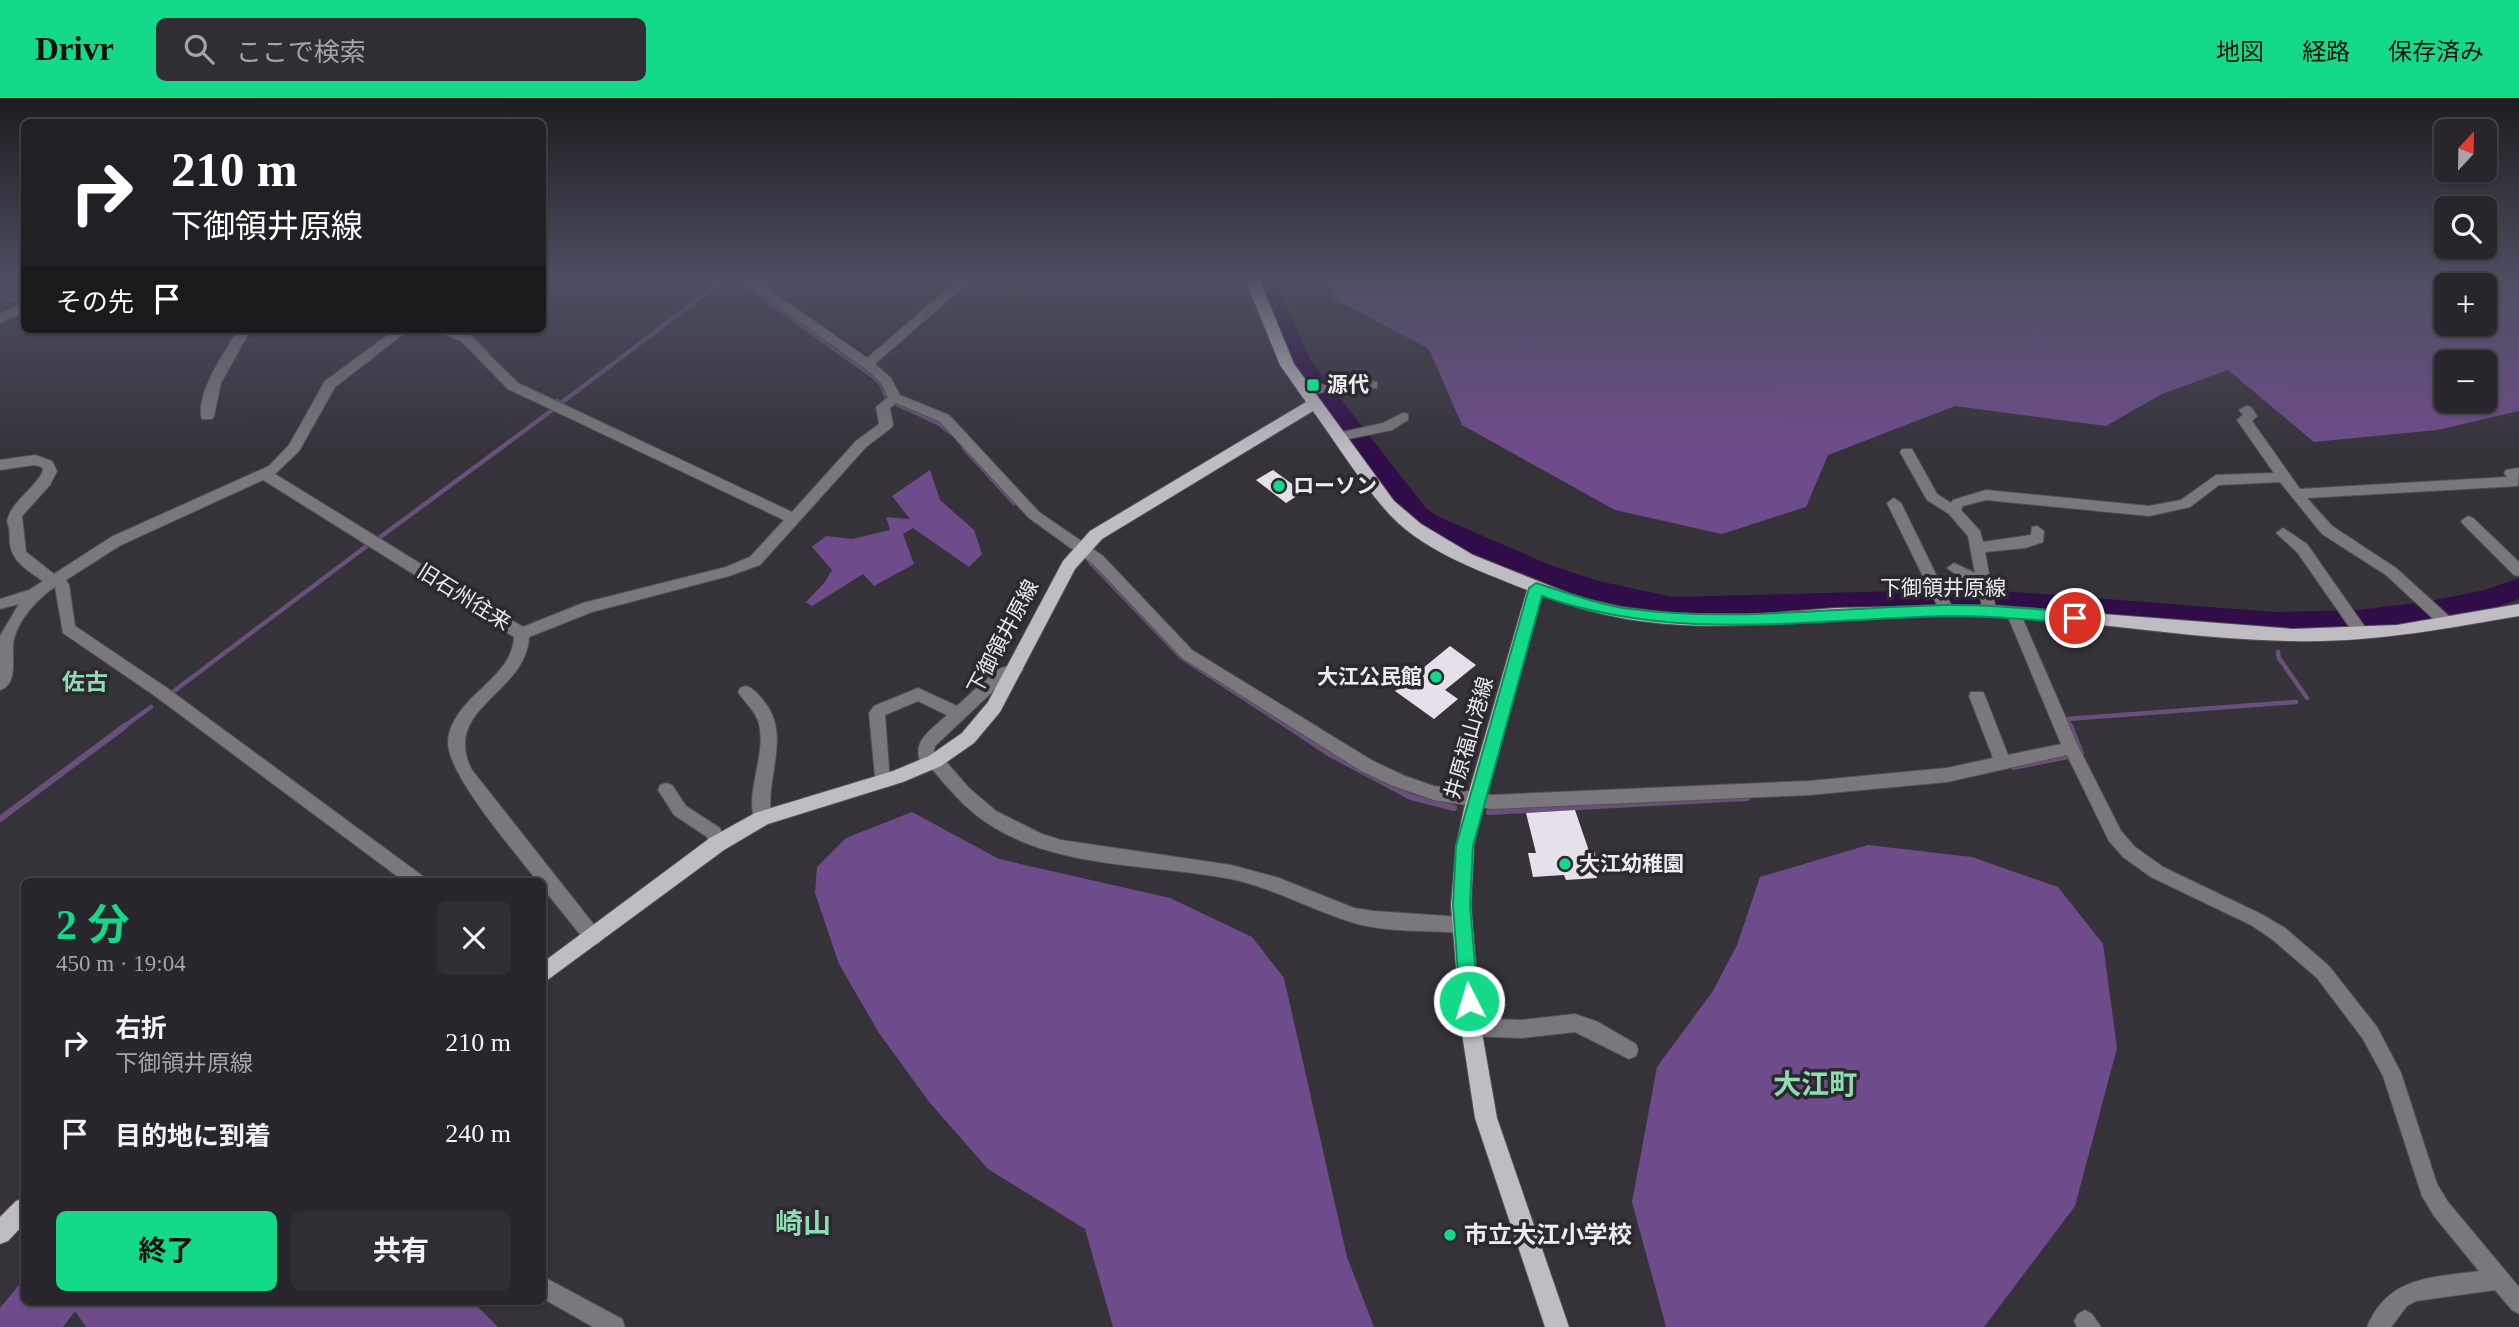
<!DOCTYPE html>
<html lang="ja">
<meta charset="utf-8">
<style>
body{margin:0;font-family:"Times New Roman","Noto Sans JP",serif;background:#302e34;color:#f1f3f6;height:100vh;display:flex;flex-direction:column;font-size:26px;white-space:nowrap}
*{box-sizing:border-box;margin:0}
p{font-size:23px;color:#a5a5a9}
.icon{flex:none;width:38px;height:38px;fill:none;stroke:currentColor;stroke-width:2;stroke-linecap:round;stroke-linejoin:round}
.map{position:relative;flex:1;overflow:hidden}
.side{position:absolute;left:21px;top:780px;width:525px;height:427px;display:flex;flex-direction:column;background:#28262c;border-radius:10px;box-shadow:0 2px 5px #0004,0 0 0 2px #444348}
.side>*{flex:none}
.banner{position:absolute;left:21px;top:21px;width:525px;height:214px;border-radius:10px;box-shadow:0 2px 5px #0004,0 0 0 2px #444348;background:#202124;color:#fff;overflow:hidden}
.needle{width:46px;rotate:22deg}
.buttons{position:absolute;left:2434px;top:21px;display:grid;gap:14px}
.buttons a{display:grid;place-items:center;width:63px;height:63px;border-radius:10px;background:#28262c;box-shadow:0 2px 5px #0004,0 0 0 2px #444348;font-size:35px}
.pin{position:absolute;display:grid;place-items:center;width:60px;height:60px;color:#fff;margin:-30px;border:4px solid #fff;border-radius:50%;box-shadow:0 2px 7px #0007}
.me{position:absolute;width:77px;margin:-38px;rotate:355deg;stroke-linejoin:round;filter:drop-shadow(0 0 5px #0008)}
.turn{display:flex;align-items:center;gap:24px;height:147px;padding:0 35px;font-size:32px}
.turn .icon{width:91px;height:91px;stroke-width:2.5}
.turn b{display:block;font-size:49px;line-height:60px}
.then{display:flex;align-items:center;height:66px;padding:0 35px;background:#0003;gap:14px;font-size:26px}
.round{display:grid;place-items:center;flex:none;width:74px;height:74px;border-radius:10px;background:#302e34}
.summary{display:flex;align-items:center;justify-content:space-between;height:119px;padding:0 35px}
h1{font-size:42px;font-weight:700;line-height:52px;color:#13d989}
.action{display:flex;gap:14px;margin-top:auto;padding:14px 35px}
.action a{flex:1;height:80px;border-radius:10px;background:#13d989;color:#111;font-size:28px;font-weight:700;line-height:80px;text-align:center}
.action a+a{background:#302e34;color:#f1f3f6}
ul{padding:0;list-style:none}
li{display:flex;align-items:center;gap:21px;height:91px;padding:0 35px}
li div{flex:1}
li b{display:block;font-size:26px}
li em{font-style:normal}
header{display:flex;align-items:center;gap:42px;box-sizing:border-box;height:98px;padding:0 35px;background:#13d989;color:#111}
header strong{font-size:33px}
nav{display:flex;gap:38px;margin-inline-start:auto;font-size:24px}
.search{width:490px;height:63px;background:#302e34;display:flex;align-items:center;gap:18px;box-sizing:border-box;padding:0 24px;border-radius:10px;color:#a5a5a9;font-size:26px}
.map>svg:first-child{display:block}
.forest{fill:#6e4c8b;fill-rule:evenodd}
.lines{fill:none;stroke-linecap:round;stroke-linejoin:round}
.stream-far1{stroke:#69507a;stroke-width:4.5}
.stream{stroke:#69507a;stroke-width:6}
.river{fill:#300d48;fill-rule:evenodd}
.building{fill:#e5e0ea}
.minor-casing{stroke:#535057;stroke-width:2}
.major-casing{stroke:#535057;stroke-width:2}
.minor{fill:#7a787c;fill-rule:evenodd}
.major{fill:#c0bcc4;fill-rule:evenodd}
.route{fill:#13d989;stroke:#0c8d59;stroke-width:2}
.poi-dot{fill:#13d989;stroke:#2c2830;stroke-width:2.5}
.labels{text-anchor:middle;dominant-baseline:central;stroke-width:7;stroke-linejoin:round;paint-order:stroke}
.poi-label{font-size:21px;font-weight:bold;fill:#edebf0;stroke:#2c2830;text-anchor:start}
.street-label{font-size:21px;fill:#edebf0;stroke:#2c2830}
.neighbourhood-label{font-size:23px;font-weight:bold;fill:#8edcaf;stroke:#2c2830}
.near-poi-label{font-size:24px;font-weight:bold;fill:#edebf0;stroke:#2c2830;text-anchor:start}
.near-quarter-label{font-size:28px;font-weight:bold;fill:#8edcaf;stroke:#2c2830}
.near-neighbourhood-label{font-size:28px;font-weight:bold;fill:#8edcaf;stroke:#2c2830}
</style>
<header>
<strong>Drivr</strong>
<div class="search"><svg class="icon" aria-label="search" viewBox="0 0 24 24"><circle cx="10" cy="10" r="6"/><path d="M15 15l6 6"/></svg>ここで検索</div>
<nav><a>地図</a><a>経路</a><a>保存済み</a></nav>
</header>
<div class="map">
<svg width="2519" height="1229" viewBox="0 0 2519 1229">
<rect width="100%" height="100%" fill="#36323a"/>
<!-- forest -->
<path class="forest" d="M1327,181H2519V313L2437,332L2314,344L2228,272L2162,296L2106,328L1955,308L1828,357L1806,409L1722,436L1615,412L1462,327L1429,251L1333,200ZM2446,187H2485V226H2446ZM2446,264H2485V303H2446Z
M930,372L940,402L974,432L982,456L969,469L913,430L903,436L914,466L874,488L863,476L812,508L806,504L825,484L832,472L812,449L826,438L852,441L890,432L886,419L910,421L892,398Z
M912,714L999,761L1170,800L1252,839L1284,880L1347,1159L1374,1229H1113L1085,1131L988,1071L930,1005L879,935L839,866L815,795L817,769L846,740Z
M1868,747L1972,759L2058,789L2103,846L2117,950L2075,1108L1984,1229H1666L1632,1104L1657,969L1713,893L1737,847L1760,779Z
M24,1181V1204H473L498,1229H86L75,1213L63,1229H0V1210Z"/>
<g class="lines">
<!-- stream-far1 -->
<path class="stream-far1" d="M737,181L874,279L881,286L888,302L938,325L951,335
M0,198L24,203
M453,231L467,235L487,255
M557,303L561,305L725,181
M964,350L1014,405
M379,440L551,313
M1090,464L1181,559L1290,630
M2278,554L2279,560L2307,600
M170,596L368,447
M122,630L151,609
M2071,630L2067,621L2296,604"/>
<!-- stream -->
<path class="stream" d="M1288,628L1330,656L1411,699L1454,710
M2070,628L2081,655
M2013,669L2069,658
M1489,714L1747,700
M0,721L125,628"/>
<!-- river -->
<path class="river" d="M1252,181H1274L1311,263L1426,410L1437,418L1550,467L1598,483L1673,499L1977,491L2274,514L2359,512L2430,503L2485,492L2519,480V501L2488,512L2359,534L2274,536L1983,509L1673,519L1596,503L1530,481L1419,432L1408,424L1288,265Z"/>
</g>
<!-- building -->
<path class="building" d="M1273,372L1303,394L1286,405L1256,382Z
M1450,548L1476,567L1445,592L1458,601L1434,621L1395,593Z
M1575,712L1589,753H1594L1599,768L1594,769L1597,780L1566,782L1564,777L1533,779L1528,755H1536L1526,715Z"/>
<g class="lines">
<!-- minor casing -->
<g class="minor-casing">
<path id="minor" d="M741,181H754L867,260L959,181H972L875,266L891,280L900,297L949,317L1039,414L1103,458L1192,552L1373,663L1405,678L1434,688L1492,697L1809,683L1947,670L1993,660L1969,598L1971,594H1983L1985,598L2008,657L2061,646L2006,514L2008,510H2018L2079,650L2121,733L2135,749L2163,769L2263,817L2285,830L2329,868L2377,929L2401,975L2437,1086L2448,1104L2519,1189V1216L2512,1212L2495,1192L2416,1203L2407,1208L2391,1229H2367C2389,1177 2432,1180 2479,1173L2434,1118L2422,1098L2383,978L2363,941L2317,880L2273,842L2251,827L2151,779L2123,759L2109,743L2067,657L1947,684L1809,697L1492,711L1434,702L1393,688L1361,673L1182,560L1093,466L1029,420L939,323L896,305L890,310L893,327L891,330L866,349L760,467L729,478L592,514L529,539C527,595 440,610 472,672L599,833L602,839L599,845L593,847L587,845L542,789V784H538C516,755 449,679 448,645C448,626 463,608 477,595C493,579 513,564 514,539L263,382L121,447L66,482L69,487L75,528L167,590L424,779L427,784H405L155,598L63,535L55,489C37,501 19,521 14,541C10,556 20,586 0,592V538L19,506L0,511V501L29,492L43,483C30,474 12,464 10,446C9,438 11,432 7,424C10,404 35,391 43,373L42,369L34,367L0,372V362L35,357L52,363L57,373L50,387L22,418L26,454L54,476L111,439L269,368L289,347L325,283L396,231H410L335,289L299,353L275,376L523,529L583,505L726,469L750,459L784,422L508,291L461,243L431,231H450L469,237L518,285L792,414L856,343L879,326L876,309L888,299L881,285L871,275Z
M24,205V214L0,225V216Z
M239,231H251L221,285L214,318L212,321H202C194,298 226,251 239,231Z
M1372,283L1377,284V290L1303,296L1297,292L1303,288Z
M2246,308L2251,309L2257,318L2252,323L2300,391L2507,379L2504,375L2506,372L2519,370L2518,388L2307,400L2332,428L2396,470L2451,520L2453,524L2451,528H2441L2386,477L2322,436L2280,384L2219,387L2190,409L2149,418L1986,402L1963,408L1961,412L1980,433L1983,444L2031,437L2032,429L2037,428L2044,433L2043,444L2025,450L1985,454L1996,513L1989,519L1984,517L1977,486L1967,484L1947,470L1954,465L1975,475L1968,438L1949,416L1927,402L1900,354L1902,351H1912L1937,396L1951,405L1953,402L1986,392L2149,408L2181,402L2216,377L2274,375L2237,322L2243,317L2239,312Z
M1403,315L1408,316V322L1392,332L1338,343L1331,339L1338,335L1383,325Z
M1894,400L1901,405L1954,513L1952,517L1947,519L1940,513L1887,405Z
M2468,418L2473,420L2519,464V478L2514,477L2463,426L2461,423Z
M2283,430L2307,446L2367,532L2370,536L2367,540H2357L2297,454L2276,435Z
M1015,566L1020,568L1023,572L1020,576L1007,580L935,648L933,657L941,658L969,690L996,713L1042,736L1061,742L1231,767L1279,780L1354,810L1373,813L1462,819L1468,821L1471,827L1468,833L1462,835C1426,832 1385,835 1351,824C1310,811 1273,790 1231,781C1150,765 1055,772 984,723C964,709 948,690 932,671L923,670C909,644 929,634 947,617L918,603L885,617L890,684L888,689H876L869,615L874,608L918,590L957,608L997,571Z
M746,588C753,590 758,596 763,602C786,629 774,661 771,692C769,703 772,716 768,725L762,727L756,725C743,698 767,657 759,626C756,613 745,605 738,594L740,590Z
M666,685L672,687L686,708L720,730L725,746L723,751L717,753L711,751L707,739L674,717L658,692L660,687Z
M1575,916L1598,924L1636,946L1638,952L1636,958L1629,961L1575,934L1521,940L1471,938L1464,935L1462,929L1464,923L1471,920L1521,922Z
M542,1178L622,1221L625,1229H593L542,1200Z
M2085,1212L2092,1216L2101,1229H2077L2074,1223L2078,1216Z"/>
</g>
<!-- major casing -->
<g class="major-casing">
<path id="major" d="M1245,181H1259L1294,266L1394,403L1421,426L1473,457L1578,499L1621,509L1678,516L1748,517L1836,510L1989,507L2293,531L2397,527L2519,506V518C2444,531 2370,545 2293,543C2191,542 2089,521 1987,519C1937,518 1885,519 1834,522C1730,529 1642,537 1542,497L1482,711L1474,748L1471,807L1481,929L1497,1020L1569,1229H1545L1475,1020L1461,929L1451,807L1456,748L1464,711L1527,492C1478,472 1418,452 1383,409C1357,379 1336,345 1313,313L1102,441L1075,471L1000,614L974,645L941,668L903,684L768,726L724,752L542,886V865L710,740L755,715L893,673L929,658L962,635L988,604L1063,463L1090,433L1306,304L1280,267Z
M24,1100V1126L8,1143L0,1146V1119L16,1103Z"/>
</g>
<!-- minor -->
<use href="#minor" class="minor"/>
<!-- major -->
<use href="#major" class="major"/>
</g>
<!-- sky -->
<linearGradient id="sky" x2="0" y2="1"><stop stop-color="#1e1c20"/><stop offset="0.51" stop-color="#4c4f60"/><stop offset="1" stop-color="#4c4f60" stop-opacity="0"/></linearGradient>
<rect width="2519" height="353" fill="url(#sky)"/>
<!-- route -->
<path class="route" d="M1536,485C1565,494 1593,505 1623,510C1731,525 1839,509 1947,507C1990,506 2032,511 2075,514L2082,520L2075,525C2032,522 1990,517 1947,518C1810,521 1674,545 1542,498L1473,748L1470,807L1478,903L1475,909L1469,912L1462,909L1460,903L1453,807L1456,748L1529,490Z"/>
<!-- markers -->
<g class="poi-dot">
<rect x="1306" y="280" width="14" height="14" rx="3.5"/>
<circle cx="1279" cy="388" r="7"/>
<circle cx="1436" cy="579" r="7"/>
<circle cx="1565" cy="766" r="7"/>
<circle cx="1450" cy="1137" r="7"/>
</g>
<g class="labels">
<!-- poi labels -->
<g class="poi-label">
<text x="1327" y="287">源代</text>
<text x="1293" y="388">ローソン</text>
<text x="1422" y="579" text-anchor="end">大江公民館</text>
<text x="1579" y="766">大江幼稚園</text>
</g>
<!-- street labels -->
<g class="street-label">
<text x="1943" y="490">下御領井原線</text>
<text transform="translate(464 499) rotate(32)">旧石州往来</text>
<text transform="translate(1003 539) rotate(-62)">下御領井原線</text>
<text transform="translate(1469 640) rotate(-74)">井原福山港線</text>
</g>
<!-- neighbourhood labels -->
<g class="neighbourhood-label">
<text x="85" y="584">佐古</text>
</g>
<!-- near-poi labels -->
<g class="near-poi-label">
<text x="1464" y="1137">市立大江小学校</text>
</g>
<!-- near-quarter labels -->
<g class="near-quarter-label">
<text x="1815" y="986">大江町</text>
</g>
<!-- near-neighbourhood labels -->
<g class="near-neighbourhood-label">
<text x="803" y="1125">崎山</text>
</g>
</g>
</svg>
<div class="buttons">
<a><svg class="needle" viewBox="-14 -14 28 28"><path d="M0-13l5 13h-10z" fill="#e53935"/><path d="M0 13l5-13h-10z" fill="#a5a5a9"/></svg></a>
<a><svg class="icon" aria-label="search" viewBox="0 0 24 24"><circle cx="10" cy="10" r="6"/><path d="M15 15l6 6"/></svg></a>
<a>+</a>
<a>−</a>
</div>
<div class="pin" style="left:2075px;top:520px;background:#d93025"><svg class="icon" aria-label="arrive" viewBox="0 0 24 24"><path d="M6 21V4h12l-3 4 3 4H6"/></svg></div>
<svg class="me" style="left:1469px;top:903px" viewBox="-20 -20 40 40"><circle r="17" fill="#13d989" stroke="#fff" stroke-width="3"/><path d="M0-11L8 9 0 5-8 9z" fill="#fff"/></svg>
<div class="banner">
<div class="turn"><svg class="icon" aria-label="right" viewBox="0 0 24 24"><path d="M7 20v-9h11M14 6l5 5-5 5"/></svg><div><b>210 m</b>下御領井原線</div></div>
<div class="then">その先<svg class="icon" aria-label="arrive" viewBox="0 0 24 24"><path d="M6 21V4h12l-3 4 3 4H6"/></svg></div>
</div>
<section class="side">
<div class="summary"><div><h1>2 分</h1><p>450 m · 19:04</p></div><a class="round"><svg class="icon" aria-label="close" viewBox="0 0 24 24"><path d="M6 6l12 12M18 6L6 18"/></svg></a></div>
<ul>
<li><svg class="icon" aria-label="right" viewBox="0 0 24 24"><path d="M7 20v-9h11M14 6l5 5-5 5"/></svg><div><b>右折</b><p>下御領井原線</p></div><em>210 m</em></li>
<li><svg class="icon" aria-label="arrive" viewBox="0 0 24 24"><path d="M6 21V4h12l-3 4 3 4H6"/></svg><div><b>目的地に到着</b></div><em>240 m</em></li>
</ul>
<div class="action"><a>終了</a><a>共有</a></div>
</section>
</div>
